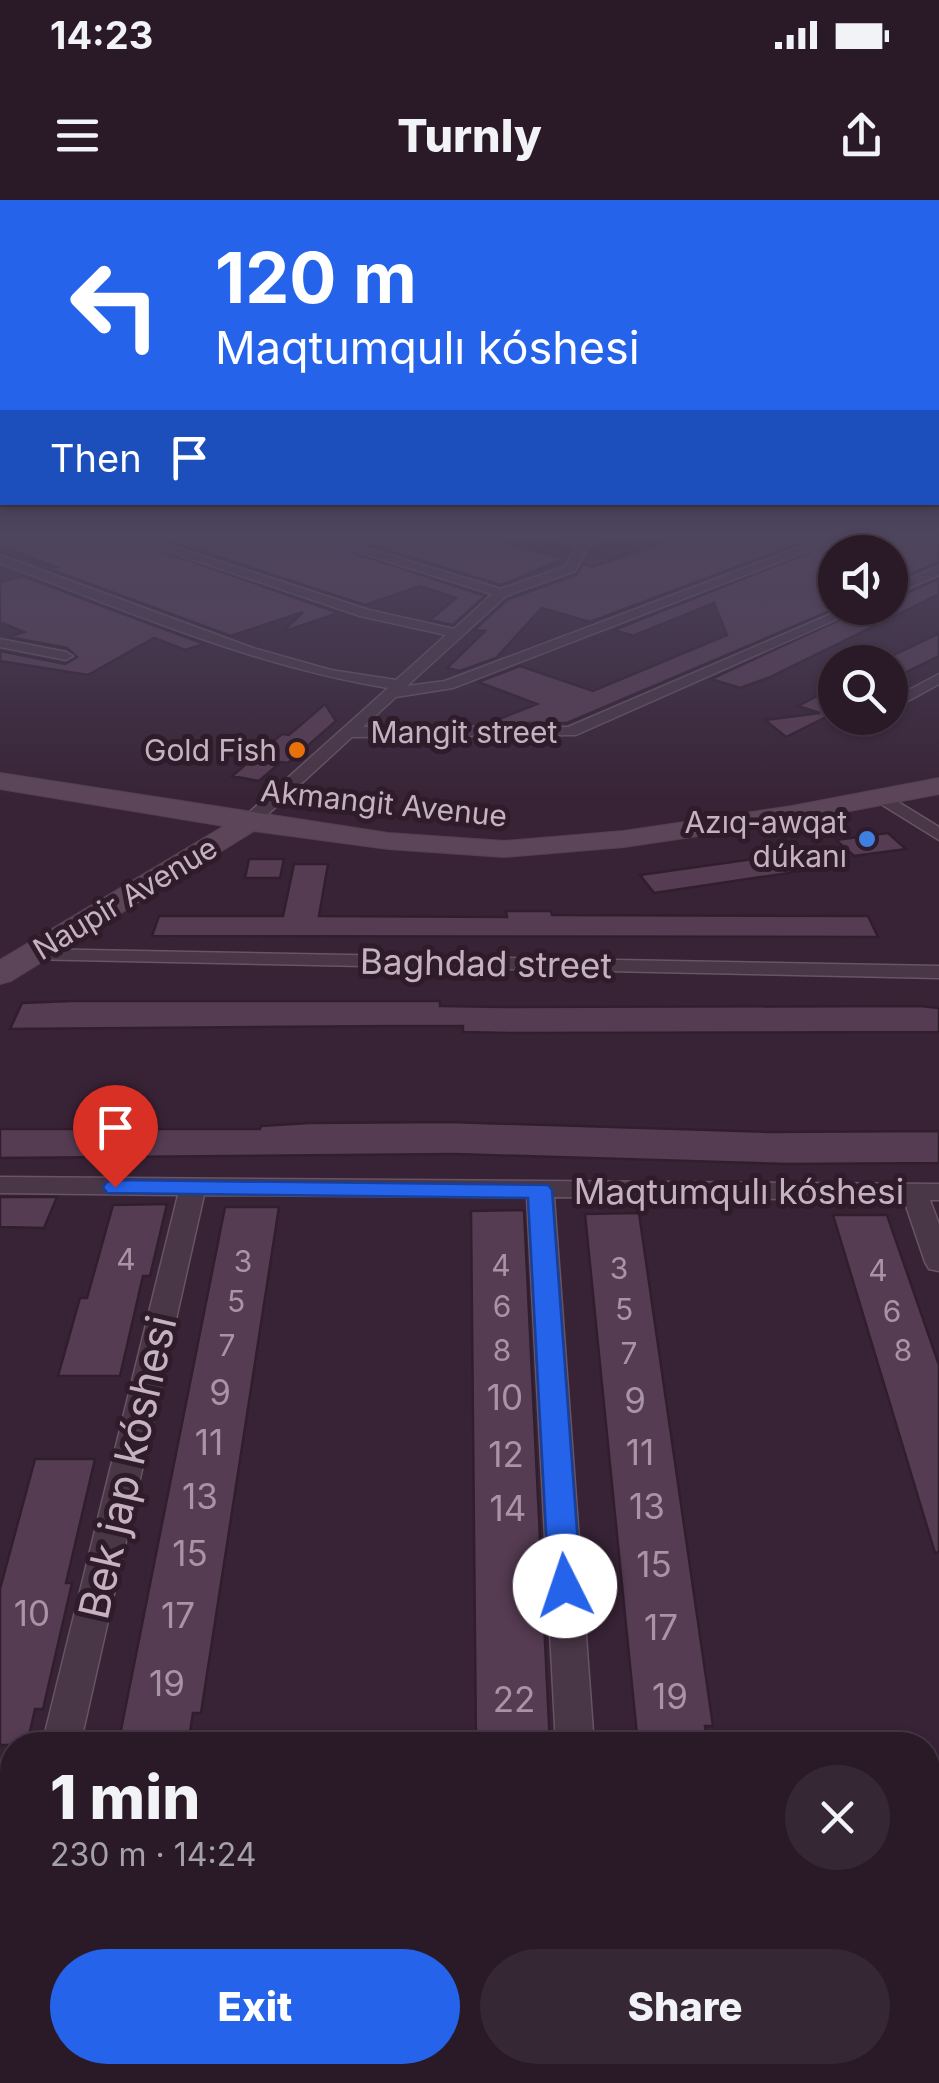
<!DOCTYPE html>
<meta charset="utf-8">
<style>
body{margin:0;font-family:Inter,sans-serif;background:#362734;color:#f1f3f6;height:100vh;display:flex;flex-direction:column;font-size:38px;white-space:nowrap}
*{box-sizing:border-box;margin:0}
p{font-size:32px;color:#a5a1a8}
.icon{flex:none;width:55px;height:55px;fill:none;stroke:currentColor;stroke-width:2;stroke-linecap:round;stroke-linejoin:round}
.map{position:relative;flex:1;overflow:hidden}
.details{position:absolute;left:0px;top:1532px;width:940px;height:352px;display:flex;flex-direction:column;background:#2a1a28;border-radius:40px 40px 0 0;box-shadow:0 2px 8px #0004,0 0 0 2px #463845}
.details>*{flex:none}
.guide{position:absolute;left:0px;top:0px;width:940px;height:305px;box-shadow:0 2px 8px #0004,0 0 0 2px #463845;background:#2563eb;color:#fff;overflow:hidden}
.buttons{position:absolute;left:818px;top:335px;display:grid;gap:20px}
.buttons a{display:grid;place-items:center;width:90px;height:90px;border-radius:50%;background:#2a1a28;box-shadow:0 2px 8px #0004,0 0 0 2px #463845;font-size:50px}
.pin{position:absolute;display:grid;place-items:center;width:85px;height:85px;color:#fff;margin:-102px -42px;border-radius:50% 50% 50% 0;rotate:-45deg;box-shadow:0 0 10px #0007}
.pin .icon{rotate:45deg}
.me{position:absolute;width:110px;margin:-55px;rotate:356deg;stroke-linejoin:round;filter:drop-shadow(0 0 8px #0008)}
.turn{display:flex;align-items:center;gap:35px;height:210px;padding:0 50px;font-size:45px}
.turn .icon{width:130px;height:130px;stroke-width:2.5}
.turn b{display:block;font-size:70px;line-height:85px}
.then{display:flex;align-items:center;height:95px;padding:0 50px;background:#0003;gap:20px;font-size:38px}
.round{display:grid;place-items:center;flex:none;width:105px;height:105px;border-radius:52px;background:#362734}
.headline{display:flex;align-items:center;justify-content:space-between;height:170px;padding:0 50px}
h1{font-size:60px;font-weight:800;line-height:75px}
.button{display:flex;gap:20px;margin-top:auto;padding:20px 50px}
.button a{flex:1;height:115px;border-radius:60px;background:#2563eb;color:#fff;font-size:40px;font-weight:800;line-height:115px;text-align:center}
.button a+a{background:#362734;color:#f1f3f6}
.status{display:flex;justify-content:space-between;align-items:center;height:70px;padding:0 50px;background:#2a1a28;direction:ltr}
.status svg{height:28px;fill:currentColor}
header{display:flex;justify-content:space-between;align-items:center;height:130px;padding:0 50px;background:#2a1a28;font-size:45px;font-weight:800}
.map>svg:first-child{display:block}
.building{fill:#563c53;stroke:#301e2d;stroke-width:2.5}
.lines{fill:none;stroke-linecap:round;stroke-linejoin:round}
.street-casing{stroke:#675464;stroke-width:3}
.secondary-casing{stroke:#52404f;stroke-width:2}
.street{fill:#493647;fill-rule:evenodd}
.secondary{fill:#5c4558;fill-rule:evenodd}
.route{fill:#2563eb;stroke:#184099;stroke-width:2.5}
.food-dot{fill:#e8710a;stroke:#2e1c2b;stroke-width:4}
.shop-dot{fill:#3f7fe0;stroke:#2e1c2b;stroke-width:4}
.labels{text-anchor:middle;dominant-baseline:central;stroke-width:10;stroke-linejoin:round;paint-order:stroke}
.far-street-label{font-size:30px;fill:#c5b1c2;stroke:#2e1c2b}
.far-poi-label{font-size:30px;fill:#c5b1c2;stroke:#2e1c2b;text-anchor:end}
.number-label{font-size:30px;fill:#a994a6}
.street-label{font-size:35px;fill:#c5b1c2;stroke:#2e1c2b}
.near-number-label{font-size:35px;fill:#a994a6}
.near-street-label{font-size:42px;fill:#c5b1c2;stroke:#2e1c2b}
</style>
<div class="status"><b>14:23</b><svg viewBox="0 0 49 12"><path d="M0 12V9h3v3zM5 12V6h3v6zM10 12V3h3v9zM15 12V0h3v12zM26 1h20v11H26zM47 4h2v5h-2z"/></svg></div>
<header><svg class="icon" aria-label="menu" viewBox="0 0 24 24"><path d="M4 6h16M4 12h16M4 18h16"/></svg>Turnly<svg class="icon" aria-label="share" viewBox="0 0 24 24"><path d="M12 15V3M7 8l5-5 5 5M5 13v7h14v-7"/></svg></header>
<div class="map">
<svg width="939" height="1883" viewBox="0 0 939 1883">
<rect width="100%" height="100%" fill="#382336"/>
<!-- building -->
<path class="building" d="M0,335H116L339,413L282,432L303,412L231,436L49,369L56,367L0,346Z
M151,335H300L485,396L453,425L430,420L456,398L420,386L365,405Z
M336,335H475L565,359L501,385Z
M686,335H821L590,422L542,408L496,458L460,471L447,468L485,431L474,430L508,399L576,375L583,364L593,367Z
M853,335H939V362L890,383V352H835L837,408L567,523H489L537,504L478,482L520,466L593,491L727,435L714,403L633,436L614,430Z
M23,376L142,421L205,444L185,450L154,438L88,475L0,461V451L65,464L77,457L67,448L8,437L24,432L0,422V382Z
M939,379V394L768,478L740,488L711,479L865,408H890V400Z
M939,433V456L890,480V457Z
M835,487V518L828,516L786,537L765,520L820,513L798,506Z
M325,504L336,521L288,563L281,562L259,581L232,576L282,534L289,535Z
M888,633L906,649L854,656L836,640Z
M818,650L835,666L654,693L640,675Z
M249,659H284L280,678H245Z
M294,664H328L319,716L507,717L506,711H551L552,715L868,716L878,737L152,736L159,716H283Z
M72,801H440V806L504,807L920,806L939,808V832L512,833L463,832V826H398L10,829L22,803Z
M450,922L768,932L939,931V963L788,964L456,954L0,958V929H260L261,926L309,923Z
M0,997H57L44,1028L0,1027Z
M167,1004L150,1076H143L120,1176H58L80,1098H87L113,1005Z
M225,1007H279L201,1513H193L188,1545H118Z
M524,1010L550,1545H476L471,1011Z
M639,1013L713,1526H705L708,1545H638L585,1014Z
M833,1015H887L939,1165V1352L935,1353Z
M35,1259H95L66,1383H72L43,1509H35L27,1545H0V1389Z"/>
<g class="lines">
<!-- street casing -->
<g class="street-casing">
<path id="street" d="M120,335H138L369,410L454,429L492,394L304,335H323L501,389L566,366L576,346L541,335L582,340L608,335L588,346L575,371L506,396L407,486L445,481L832,335H849L453,488L396,497L363,527H568L845,408H862L576,535L352,537L255,626H243V618L388,488C253,466 127,411 0,363V355L253,448L331,470L396,480L446,435L360,416Z
M939,366V375L890,396V387Z
M0,439L66,452L73,456L66,460L0,447Z
M939,474V484L890,511V500Z
M882,592L939,627V640L876,601V593Z
M33,749L939,766V778L26,759L23,755L26,751Z
M0,977L939,984V1000H930L939,1024V1071L929,1069L925,1062L904,1000L554,997L594,1545H556L527,997L204,995L80,1545H42L178,995L0,993Z
M12,1733V1824L0,1829V1738Z
M573,1872H619L620,1883H574Z"/>
</g>
<!-- secondary casing -->
<g class="secondary-casing">
<path id="secondary" d="M0,573L388,633L504,641L624,631L792,606L939,578V594L792,622L624,647L504,657L388,649L254,631L11,781L0,784V760L224,626L0,589Z"/>
</g>
<!-- street -->
<use href="#street" class="street"/>
<!-- secondary -->
<use href="#secondary" class="secondary"/>
</g>
<!-- sky -->
<linearGradient id="sky" x2="0" y2="1"><stop stop-color="#1f131e"/><stop offset="0.56" stop-color="#4d455d"/><stop offset="1" stop-color="#4d455d" stop-opacity="0"/></linearGradient>
<rect width="939" height="599" fill="url(#sky)"/>
<!-- route -->
<path class="route" d="M115,980L548,985L552,990L581,1386L576,1396L565,1400L554,1396L549,1386L528,998L107,993L103,987L107,982Z"/>
<!-- markers -->
<circle class="food-dot" cx="297" cy="550" r="10"/>
<circle class="shop-dot" cx="867" cy="639" r="10"/>
<g class="labels">
<!-- far-street labels -->
<g class="far-street-label">
<text x="464" y="532">Mangit street</text>
<text transform="translate(384 603) rotate(6)">Akmangit Avenue</text>
<text transform="translate(125 698) rotate(-31)">Naupir Avenue</text>
</g>
<!-- far-poi labels -->
<g class="far-poi-label">
<text x="277" y="550">Gold Fish</text>
<text x="847" y="622">Azıq-awqat<tspan x="847" dy="34">dúkanı</tspan></text>
</g>
<!-- number labels -->
<g class="number-label">
<text x="126" y="1059">4</text>
<text x="243" y="1061">3</text>
<text x="501" y="1065">4</text>
<text x="619" y="1068">3</text>
<text x="878" y="1070">4</text>
<text x="236" y="1101">5</text>
<text x="502" y="1106">6</text>
<text x="624" y="1109">5</text>
<text x="892" y="1111">6</text>
<text x="227" y="1145">7</text>
<text x="502" y="1150">8</text>
<text x="903" y="1150">8</text>
<text x="629" y="1153">7</text>
</g>
<!-- street labels -->
<g class="street-label">
<text transform="translate(486 763) rotate(1)">Baghdad street</text>
<text x="739" y="991">Maqtumqulı kóshesi</text>
</g>
<!-- near-number labels -->
<g class="near-number-label">
<text x="220" y="1192">9</text>
<text x="505" y="1197">10</text>
<text x="635" y="1200">9</text>
<text x="209" y="1242">11</text>
<text x="640" y="1252">11</text>
<text x="506" y="1254">12</text>
<text x="200" y="1296">13</text>
<text x="647" y="1306">13</text>
<text x="508" y="1308">14</text>
<text x="190" y="1353">15</text>
<text x="654" y="1364">15</text>
<text x="32" y="1413">10</text>
<text x="178" y="1415">17</text>
<text x="661" y="1427">17</text>
<text x="167" y="1483">19</text>
<text x="670" y="1496">19</text>
<text x="514" y="1499">22</text>
</g>
<!-- near-street labels -->
<g class="near-street-label">
<text transform="translate(127 1267) rotate(-77)">Bek jap kóshesi</text>
</g>
</g>
</svg>
<div class="buttons">
<a><svg class="icon" aria-label="sound" viewBox="0 0 24 24"><path d="M4 9h4l5-4v14l-5-4H4zM17 9q2 3 0 6"/></svg></a>
<a><svg class="icon" aria-label="search" viewBox="0 0 24 24"><circle cx="10" cy="10" r="6"/><path d="M15 15l6 6"/></svg></a>
</div>
<div class="pin" style="left:115px;top:987px;background:#d93025"><svg class="icon" aria-label="arrive" viewBox="0 0 24 24"><path d="M6 21V4h12l-3 4 3 4H6"/></svg></div>
<svg class="me" style="left:565px;top:1386px" viewBox="-20 -20 40 40"><circle r="19" fill="#fff"/><path d="M0-13L10 11 0 6-10 11z" fill="#2563eb"/></svg>
<div class="guide">
<div class="turn"><svg class="icon" aria-label="left" viewBox="0 0 24 24"><path d="M17 20v-9H6M10 6l-5 5 5 5"/></svg><div><b>120 m</b>Maqtumqulı kóshesi</div></div>
<div class="then">Then<svg class="icon" aria-label="arrive" viewBox="0 0 24 24"><path d="M6 21V4h12l-3 4 3 4H6"/></svg></div>
</div>
<section class="details">
<div class="headline"><div><h1>1 min</h1><p>230 m · 14:24</p></div><a class="round"><svg class="icon" aria-label="close" viewBox="0 0 24 24"><path d="M6 6l12 12M18 6L6 18"/></svg></a></div>
<div class="button"><a>Exit</a><a>Share</a></div>
</section>
</div>
